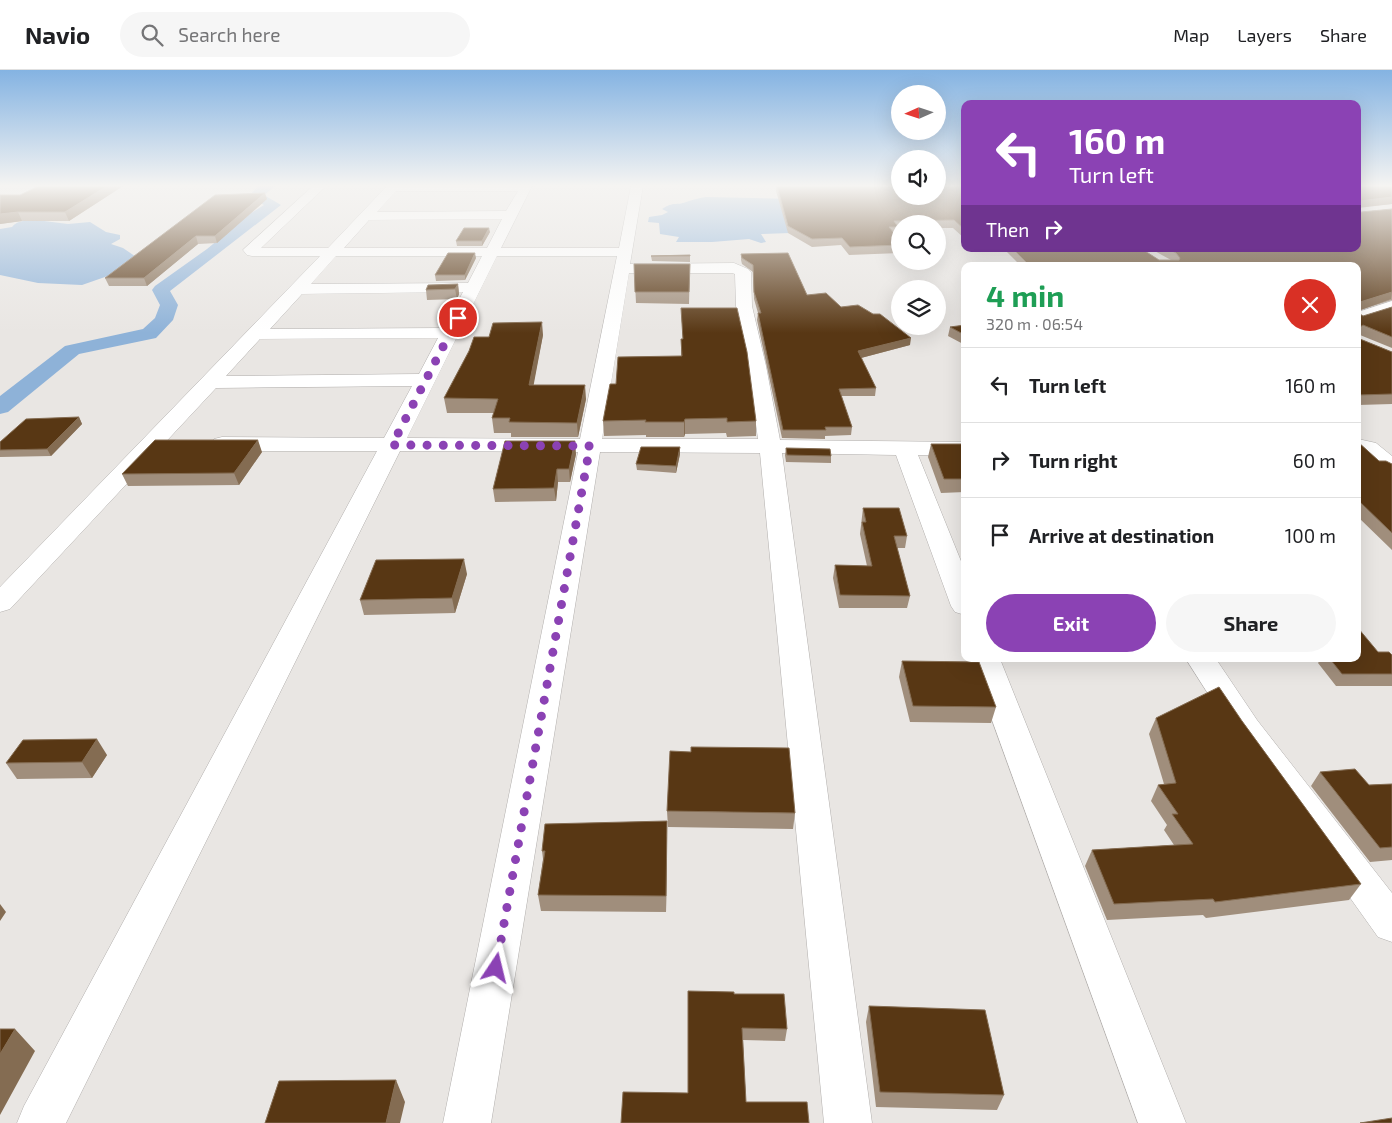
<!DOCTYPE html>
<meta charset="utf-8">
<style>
body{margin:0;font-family:"Exo 2",sans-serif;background:#f6f6f6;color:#202124;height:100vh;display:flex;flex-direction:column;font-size:19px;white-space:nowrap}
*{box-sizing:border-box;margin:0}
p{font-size:16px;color:#757577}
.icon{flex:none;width:28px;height:28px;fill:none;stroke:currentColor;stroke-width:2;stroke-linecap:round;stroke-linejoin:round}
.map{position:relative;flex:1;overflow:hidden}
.sheet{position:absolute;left:961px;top:192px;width:400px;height:400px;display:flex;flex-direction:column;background:#fff;border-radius:10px;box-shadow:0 5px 20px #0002}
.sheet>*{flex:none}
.banner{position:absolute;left:961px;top:30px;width:400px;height:152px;border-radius:10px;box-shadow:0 5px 20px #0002;background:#8b42b4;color:#fff;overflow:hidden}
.needle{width:32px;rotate:267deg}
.controls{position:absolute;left:891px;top:15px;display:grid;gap:10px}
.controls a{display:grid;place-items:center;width:55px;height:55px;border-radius:50%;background:#fff;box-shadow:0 5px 20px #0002;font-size:25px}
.pin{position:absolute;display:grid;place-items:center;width:42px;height:42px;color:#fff;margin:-21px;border:2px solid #fff;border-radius:50%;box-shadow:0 1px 5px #0007}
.me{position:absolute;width:55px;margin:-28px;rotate:10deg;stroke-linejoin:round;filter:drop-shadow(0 0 4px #0008)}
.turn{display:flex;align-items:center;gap:18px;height:105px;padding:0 25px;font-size:22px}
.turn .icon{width:65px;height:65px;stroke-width:2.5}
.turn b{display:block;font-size:35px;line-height:42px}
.then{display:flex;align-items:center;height:48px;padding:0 25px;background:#0003;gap:10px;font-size:19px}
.round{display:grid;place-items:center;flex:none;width:52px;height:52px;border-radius:26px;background:#f6f6f6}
.summary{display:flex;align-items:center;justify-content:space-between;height:85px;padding:0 25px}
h1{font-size:30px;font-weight:700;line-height:38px;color:#1e9e55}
.action{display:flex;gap:10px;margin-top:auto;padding:10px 25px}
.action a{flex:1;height:58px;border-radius:30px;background:#8b42b4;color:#fff;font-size:20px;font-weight:700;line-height:58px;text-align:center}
.action a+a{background:#f6f6f6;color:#202124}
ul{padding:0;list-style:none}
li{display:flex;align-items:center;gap:15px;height:75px;padding:0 25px;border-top:1px solid #e0e0e0}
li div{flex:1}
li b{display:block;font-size:19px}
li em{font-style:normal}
header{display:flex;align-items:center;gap:30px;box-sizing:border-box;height:70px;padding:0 25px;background:#fff;border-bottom:1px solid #e0e0e0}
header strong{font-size:24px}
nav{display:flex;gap:28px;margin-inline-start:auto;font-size:18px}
.search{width:350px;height:45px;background:#f6f6f6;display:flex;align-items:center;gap:12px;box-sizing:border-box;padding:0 18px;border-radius:28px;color:#757577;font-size:19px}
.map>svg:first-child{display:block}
.water{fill:#8eb2d8}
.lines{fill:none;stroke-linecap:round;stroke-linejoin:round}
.canal{fill:#8eb2d8;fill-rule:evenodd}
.street-casing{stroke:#b2afad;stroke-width:1}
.street{fill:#fff;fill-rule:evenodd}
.wall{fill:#a08e7c}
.shaded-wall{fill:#846c52}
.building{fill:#583714;stroke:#846c52}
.route{stroke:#8b42b4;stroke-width:9;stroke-dasharray:0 16.2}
</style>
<header>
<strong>Navio</strong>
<div class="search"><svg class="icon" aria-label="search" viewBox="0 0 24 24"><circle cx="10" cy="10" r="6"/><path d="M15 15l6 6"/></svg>Search here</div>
<nav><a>Map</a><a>Layers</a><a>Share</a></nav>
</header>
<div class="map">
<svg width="1392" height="1053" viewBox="0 0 1392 1053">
<rect width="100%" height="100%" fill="#e9e6e3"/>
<!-- water -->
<path class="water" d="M706,127L799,129L790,163L761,164L766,172L761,173L749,169L712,172H676L679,167L660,164L659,153L648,152L649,147L662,145L668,142L662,139C674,131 676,136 686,132C693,130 698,128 706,127Z
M36,150L68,154L90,152L106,162L120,165V169L111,174L123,178L145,193L82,215L38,213L0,205V159L12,157C17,150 28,150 36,150Z"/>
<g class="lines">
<!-- canal -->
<path class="canal" d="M258,116H275L264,125L281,135L170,221L178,235L173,250L156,268L79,284L8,342L0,344V326L65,276L143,259L155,248L160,235L152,220L155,216L207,179L248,145L264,135L249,126Z"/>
<!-- street casing -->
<g class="street-casing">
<path id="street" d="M313,116H326L261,178H328L387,116H532L501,178H619L631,116H643L630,194L734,193L748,199L751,202L752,236L766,296L780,370L965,372V386L918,385L965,501V545L955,542L951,536L896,385L782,383L872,1053H824L760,383L600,382L491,1053H443L578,382L400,381L66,1053H17L24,1036L377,381H222L214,379L211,374L214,369L222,367L384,368L412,316L216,318L10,539L0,542V517L320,186H252L247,185L243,180ZM396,121H518L506,141L377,142ZM502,149L487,178H344L369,150ZM336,186H482L468,213L311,214ZM497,186H617L580,369L407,368ZM629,203H732L735,204L736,236L748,296L758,369H602ZM463,222L444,258L270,259L302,224ZM438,268L419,304L226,306L260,269Z
M1392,231V242L1358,253V242Z
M1358,369L1376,373L1392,386V404L1384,402L1358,382Z
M970,589H1000L1186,1053H1138Z
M1186,589H1216L1257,650L1392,823V872L1378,867L1235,666Z"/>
</g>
<!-- street -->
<use href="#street" class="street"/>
</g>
<!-- wall -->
<path class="wall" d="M123,116L69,151H22L0,154V125H20Z
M776,116H965V169L953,158H938V154H900V158L898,159L897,165H895L900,170V183L849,185L841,175L812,177L788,163L776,121Z
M1358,116H1392V134L1359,137V140L1361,142L1392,139V230L1360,240V244L1363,246L1392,237V278L1360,265V269L1392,282V334L1358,335V196H1021L1004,179H1142L1159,190H1171L1151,179H1358Z
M267,129L217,173L198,174L147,216H109L105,208Z
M490,162L482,176H457L456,171Z
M741,184L807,225L841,237L910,275L861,288L876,318L875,326H841L852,357L851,365L825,366V369L782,368L757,250L758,243L754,229L753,202L742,194L741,190Z
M690,185V192L652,191L651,186Z
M476,188L465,210L436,211L435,205Z
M634,194H690L689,234L636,233Z
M458,214L459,224L457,229L427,230L426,220Z
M681,238L756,351V366L727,367L726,363L685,364L684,367H646V365L604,366L603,351L616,314L681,286V269H683Z
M965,255V275L948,266L950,257Z
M543,265L533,315L586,329L578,367H511V363H494L492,348L494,343H447L444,328Z
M79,347L82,354L51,386L0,387V372Z
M1358,372L1379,391L1392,394V480L1358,447Z
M931,374H965V422L941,423L928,387Z
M786,378L831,386V393L786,392L785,385Z
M262,382L239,415L128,416L122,404Z
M576,384L570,412H558L556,431L495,432L493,419Z
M680,384L676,403L637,400L636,394Z
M863,438L907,466L905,478H897L910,526L907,538H839L833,508L835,495L867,496L860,464Z
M467,504L455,543L364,545L360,530Z
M1378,582L1392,585V616H1336L1318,593L1321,589H1358Z
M902,591L996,637L991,653L910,652L899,607Z
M1156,648L1242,651L1361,814L1349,830L1206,848L1203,845L1107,850L1085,796L1092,780L1174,775L1164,760L1167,755L1151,731L1158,715L1164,714L1149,664Z
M107,685L92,708L17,709L6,693Z
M1320,702L1369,715L1392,714V790L1370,792L1311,716Z
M667,741L795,743L793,759L668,757Z
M667,767L666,842L541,841L538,825L543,789L542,781Z
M734,924L787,959L785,971L743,970L746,1032L688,1023Z
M869,936L1004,1025L997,1040L876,1037L866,952Z"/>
<!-- shaded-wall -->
<path class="shaded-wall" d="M107,116H123L69,151L65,142Z
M265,123L267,129L217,173L215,166Z
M1392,127V134L1358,138L1360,131Z
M18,142L22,151L0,154V144Z
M489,158L490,162L482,176V171Z
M196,166L198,174L147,216L144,208Z
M475,183L476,188L465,210V205Z
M458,214L459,224L457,229L455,219Z
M1392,222L1391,229L1358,241L1360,232Z
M542,252L543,265L531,329L529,315Z
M911,268L910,275L857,289L858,281Z
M585,315L586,329L578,367L577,353Z
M79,347L82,354L51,386L47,379Z
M685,349V364L684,367V352Z
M258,370L262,382L239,415L234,403Z
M575,371L576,384L570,412L569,399Z
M680,377V384L676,403V396Z
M557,399L558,412L556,431L554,418Z
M464,489L467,504L455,543L452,528Z
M97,669L107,685L92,708L82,692Z
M667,751V767L666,842V826Z
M0,834L6,842L0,851Z
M15,959L35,981L0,1045V984Z
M396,1010L405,1032L400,1053H386Z"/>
<!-- building -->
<path class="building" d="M39,116H107L65,142H18L0,144V125H20Z
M777,116H900V126H938V116H965V160L954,150L894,151L898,157H889L900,170V175L850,177L842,168L812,169L788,156Z
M1358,116H1392V127L1360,131L1359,140L1361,142L1392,139V222L1360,232V244L1363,246L1392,237V267L1363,255L1360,257V269L1392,282V324L1358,325V196H1030L1013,179H1142L1159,190H1179L1180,188L1176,183L1168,179H1358Z
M265,123L215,166H196L144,208H105L215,125Z
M464,158H489L482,171H456Z
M448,183H475L465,205H435Z
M788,183L807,225L826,223L841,237L858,235L873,244H880L911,268L858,281L876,318L839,319L852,357H825L826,360H783L758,243H761L754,222L753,195L742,188L741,184Z
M690,185V186H651Z
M634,194H690L689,222H635Z
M458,214L455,219L426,220L428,215Z
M681,238H737L747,282L756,351L727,352V348L685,349L684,352H645L646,350L603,351L610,314H616L618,287L682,286L681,269H683Z
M542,252L529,315H585L577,353L509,352L510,348H492L498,329L444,328L469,281L474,267H489L493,253Z
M965,255V265L950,257Z
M79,347L47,379L0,380V372L26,349Z
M155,370H258L234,403L122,404Z
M505,371H575L569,399H557L554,418L493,419Z
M1358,372L1379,391H1386L1392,394V463L1358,430Z
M931,374H965V409H944Z
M641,377H680L676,396L636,394Z
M786,378L830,379L831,386L787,385Z
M863,438H899L907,466H894L910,526L840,525L835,495L872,496L862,452H866Z
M464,489L452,528L360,530L376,490Z
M1358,558L1378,582H1389L1392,585V604H1342L1330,589H1358Z
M902,591L979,592L996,637L913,636Z
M1219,617L1242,651L1361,814L1215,832L1213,829L1114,834L1092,780L1193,774L1172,744H1178L1158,715L1176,713L1156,648Z
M97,669L82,692L6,693L23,670Z
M691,677L789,678L795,743L667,741L670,681L691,682Z
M1355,699L1369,715L1392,714V777L1380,778L1320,702Z
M667,751L666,826L538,825L545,781H542L545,754Z
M688,921L734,922V924H784L787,959L742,958L746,1032H807L809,1053H621L623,1022L688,1023Z
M869,936L985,940L1004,1025L880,1022Z
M0,959H15L0,984Z
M396,1010L386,1053H265L279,1011Z
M1392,1048V1053H1360Z"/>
<!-- sky -->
<linearGradient id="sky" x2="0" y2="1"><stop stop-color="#84b3e2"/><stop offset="0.44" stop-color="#f5f4f2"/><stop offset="1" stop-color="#f5f4f2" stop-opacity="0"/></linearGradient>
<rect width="1392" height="263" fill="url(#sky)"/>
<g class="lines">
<!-- route -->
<path class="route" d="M458,248L392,375L590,376L496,898"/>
</g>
</svg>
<div class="controls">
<a><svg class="needle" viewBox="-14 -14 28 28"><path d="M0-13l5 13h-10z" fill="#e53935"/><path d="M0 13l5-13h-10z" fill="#757577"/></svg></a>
<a><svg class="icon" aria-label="sound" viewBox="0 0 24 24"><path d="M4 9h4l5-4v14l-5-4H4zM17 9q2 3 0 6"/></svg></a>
<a><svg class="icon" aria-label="search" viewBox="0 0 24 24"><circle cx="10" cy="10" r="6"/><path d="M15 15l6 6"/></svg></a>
<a><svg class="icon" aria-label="layers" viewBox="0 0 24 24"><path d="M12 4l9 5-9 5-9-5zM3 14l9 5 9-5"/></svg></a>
</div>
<div class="pin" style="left:458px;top:248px;background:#d93025"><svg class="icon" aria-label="arrive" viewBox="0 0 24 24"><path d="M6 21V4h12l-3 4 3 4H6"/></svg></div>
<svg class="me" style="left:496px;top:898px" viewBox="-20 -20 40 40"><path d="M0-17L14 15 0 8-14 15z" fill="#8b42b4" stroke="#fff" stroke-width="4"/></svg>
<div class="banner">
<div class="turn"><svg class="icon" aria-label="left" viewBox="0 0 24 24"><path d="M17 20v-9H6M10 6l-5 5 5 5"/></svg><div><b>160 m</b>Turn left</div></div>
<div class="then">Then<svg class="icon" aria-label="right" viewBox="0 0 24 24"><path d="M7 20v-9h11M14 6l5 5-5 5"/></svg></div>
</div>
<section class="sheet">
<div class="summary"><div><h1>4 min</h1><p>320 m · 06:54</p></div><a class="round" style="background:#d93025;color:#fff"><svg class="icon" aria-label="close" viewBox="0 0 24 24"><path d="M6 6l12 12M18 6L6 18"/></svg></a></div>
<ul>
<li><svg class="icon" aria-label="left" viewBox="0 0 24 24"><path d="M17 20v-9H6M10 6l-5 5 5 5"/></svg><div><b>Turn left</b></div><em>160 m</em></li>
<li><svg class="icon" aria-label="right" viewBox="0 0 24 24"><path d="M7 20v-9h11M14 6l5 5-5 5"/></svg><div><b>Turn right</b></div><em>60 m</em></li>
<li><svg class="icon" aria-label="arrive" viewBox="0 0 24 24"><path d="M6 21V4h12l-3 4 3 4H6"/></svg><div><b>Arrive at destination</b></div><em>100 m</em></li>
</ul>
<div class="action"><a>Exit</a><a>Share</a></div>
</section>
</div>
